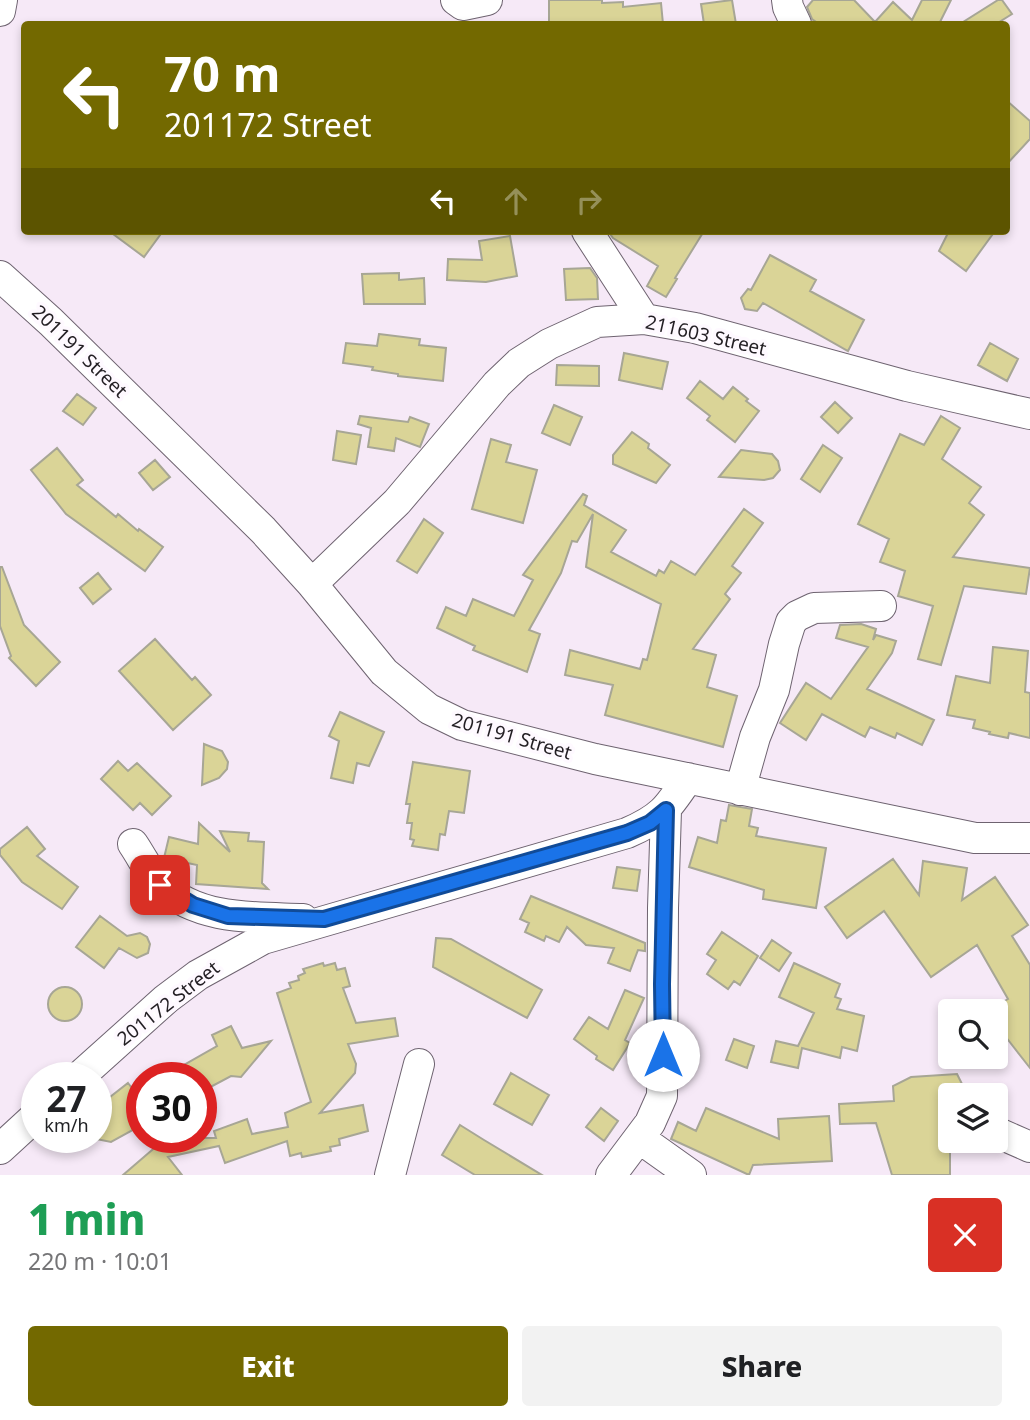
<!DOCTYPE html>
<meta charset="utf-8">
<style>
body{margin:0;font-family:"Noto Sans",sans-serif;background:#f2f2f2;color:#202124;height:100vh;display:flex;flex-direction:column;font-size:26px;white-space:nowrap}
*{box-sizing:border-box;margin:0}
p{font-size:23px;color:#757577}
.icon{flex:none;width:38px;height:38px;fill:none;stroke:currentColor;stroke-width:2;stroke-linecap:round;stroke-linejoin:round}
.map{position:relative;height:1175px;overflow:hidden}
.drawer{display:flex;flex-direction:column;background:#fff;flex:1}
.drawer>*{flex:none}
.hud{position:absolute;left:21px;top:21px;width:989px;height:214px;border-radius:7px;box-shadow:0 4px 10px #0003;background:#736900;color:#fff;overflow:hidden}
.fabs{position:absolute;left:938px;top:999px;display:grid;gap:14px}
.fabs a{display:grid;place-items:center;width:70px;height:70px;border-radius:7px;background:#fff;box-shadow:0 4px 10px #0003;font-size:35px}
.speed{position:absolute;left:21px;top:1062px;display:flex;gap:14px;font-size:35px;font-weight:700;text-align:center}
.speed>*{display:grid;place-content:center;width:91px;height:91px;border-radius:50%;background:#fff;box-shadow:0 4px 10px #0003;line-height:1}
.speed small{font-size:18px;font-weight:400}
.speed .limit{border:10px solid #d22;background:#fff;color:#111}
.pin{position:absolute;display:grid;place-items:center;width:60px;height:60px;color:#fff;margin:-30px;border-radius:14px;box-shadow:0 4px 10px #0006}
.me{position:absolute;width:77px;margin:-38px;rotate:0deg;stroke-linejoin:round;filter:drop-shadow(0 0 5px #0008)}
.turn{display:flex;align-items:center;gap:24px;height:147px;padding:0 28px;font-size:32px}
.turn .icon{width:91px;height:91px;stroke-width:2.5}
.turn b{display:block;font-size:49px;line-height:60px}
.lanes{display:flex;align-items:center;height:66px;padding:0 28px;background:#0003;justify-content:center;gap:35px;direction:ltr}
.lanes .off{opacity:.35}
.round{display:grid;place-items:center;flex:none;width:74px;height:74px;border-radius:7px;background:#f2f2f2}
.headline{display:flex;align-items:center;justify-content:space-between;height:119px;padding:0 28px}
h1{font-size:42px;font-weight:800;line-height:52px;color:#1e9e55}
.button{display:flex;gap:14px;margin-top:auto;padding:14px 28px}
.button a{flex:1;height:80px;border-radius:7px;background:#736900;color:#fff;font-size:28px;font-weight:800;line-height:80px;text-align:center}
.button a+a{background:#f2f2f2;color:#202124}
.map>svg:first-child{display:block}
.building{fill:#dad497;stroke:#a7a695;stroke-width:2}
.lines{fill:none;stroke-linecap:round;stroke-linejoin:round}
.minor-casing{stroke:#6e6370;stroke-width:32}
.minor{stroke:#fff;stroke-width:30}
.route-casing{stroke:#114b97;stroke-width:18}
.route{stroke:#1a73e8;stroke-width:12}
.labels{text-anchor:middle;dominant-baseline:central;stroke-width:7;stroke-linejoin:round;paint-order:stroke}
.street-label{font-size:19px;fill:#221e23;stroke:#fef9ff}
</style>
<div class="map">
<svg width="1030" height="1175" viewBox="0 0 1030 1175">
<rect width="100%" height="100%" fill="#f6e9f7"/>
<!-- building -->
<path class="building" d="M549,0H602V3L623,2V7L661,3L663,24H549Z
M732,0L736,24H704L701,4Z
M813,0H854L875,22L893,2L912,20L922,0H951L939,24H819L812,19L807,7Z
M998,0H1002L1012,14L996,24H960Z
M1006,100L1030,121V139L1006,165Z
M109,231H163L144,257Z
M608,231H704L675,278L677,279L666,297L647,286L658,266L613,238Z
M949,231H995L966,271L939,251Z
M510,236L517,276L486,282L447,280L448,259L482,260L479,241Z
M770,255L816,280L810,291L864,320L848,351L763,303L757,311L745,309L741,298L748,289L751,290Z
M590,268L597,278L598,299L566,300L564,269Z
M399,273V280L424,278L425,304H364L362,274Z
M379,334L420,339L419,345L446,348L443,381L398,376V374L372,370L373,367L343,363L346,343L377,346Z
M990,343L1018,359L1007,381L978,365Z
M624,353L668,362L662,389L619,380Z
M557,365L599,366V386L556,385Z
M700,381L723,399L733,387L748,399L746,401L759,411L735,442L707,420L710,416L687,398Z
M77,394L96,408L83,425L63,411Z
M835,402L852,418L838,433L821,417Z
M554,405L582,417L570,445L542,433Z
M360,416L408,422L410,417L429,424L420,447L396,438L394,451L368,447L371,428L358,424Z
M941,416L960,428L942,459L981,487L969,503L984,515L953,557L1030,568L1026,594L964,586L941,665L918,659L933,606L898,596L905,571L880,562L889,539L858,524L900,434L924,445Z
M337,431L361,435L356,464L333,460Z
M632,432L649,444L648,448L670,465L656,483L613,464V455Z
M491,439L511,445L506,462L537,470L523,523L472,509Z
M823,445L842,458L820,492L801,479Z
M57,448L83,480L77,485L116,517L118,514L138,531L139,529L163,547L145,571L66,514L31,470Z
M741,450L772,454L778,461L780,470L773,478L764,480L719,477Z
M155,460L170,477L153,490L139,473Z
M583,494L587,496L584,505L626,530L611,552L656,576L659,570L664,573L671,561L695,575L744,509L763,523L732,566L741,573L725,594L730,599L693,649L716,655L707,687L737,696L723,747L605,715L613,685L565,675L570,650L640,669L643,659L647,660L661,604L586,567L593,514L577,542L572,541L561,573L529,630L540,634L527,672L473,650L475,646L437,628L446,607L466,616L473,599L514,616L533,580L523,575Z
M424,519L443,533L417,573L397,561Z
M0,567H2L24,625L60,662L36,686L9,658L11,656L0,626Z
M98,573L111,589L93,604L80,588Z
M861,624L876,629L873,640L876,635L896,641L892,653L867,689L934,720L922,745L897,733L895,738L870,727L865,737L822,714L806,740L780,723L806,683L831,699L868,647L836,638L840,625Z
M155,639L192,680L195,677L211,695L173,730L119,671Z
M993,647L1028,651L1025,692L1030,693V738L1009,733L1008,738L989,734L990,732L973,728L975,720L947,715L956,676L990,683Z
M340,712L384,732L369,766L357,763L353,783L331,778L339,741L329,736Z
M204,744L222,751L228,762L227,769L219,778L202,785Z
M118,761L128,771L137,763L171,796L152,815L140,803L133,810L101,779Z
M413,762L470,771L464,813L449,811L445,835L440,834L438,850L412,846L414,840L410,839L412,823H407L410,804H406Z
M729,805L752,809L749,826L758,828L756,836L826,848L816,908L763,899L764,890L689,867L698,837L717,843L721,820L726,821Z
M199,823L230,852L220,831L249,833L248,841L264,842L262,883L268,889L196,884L197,865L164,858L169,837L198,844Z
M27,827L45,849L37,856L78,887L62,909L22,882L0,855V849Z
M893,859L919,895L923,861L967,868L962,900L995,877L1028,925L1012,936L1030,965V1068L1005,1036L996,1041V1006L1008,999L977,945L931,977L884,911L847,938L825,907Z
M617,867L640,870L637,891L613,888Z
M531,896L645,943V951L638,950L630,971L608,963L614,948L586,945L567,927L559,942L546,936L544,941L525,932L529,923L520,919Z
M100,916L127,936L140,933L147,937L150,944L148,953L137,958L119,948L104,968L76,947Z
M722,932L758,956L740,985L734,981L728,989L707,974L716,960L707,954Z
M436,938L451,939L542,990L527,1018L433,967Z
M772,940L791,953L779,971L760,958Z
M323,963L324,966L335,963L337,970L345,968L350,986L343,988L356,1023L395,1018L398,1036L348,1044L356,1064L355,1073L320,1113L363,1105L368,1131L339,1139L340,1145L330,1147L331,1151L302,1157L301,1153L290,1156L287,1141L225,1163L219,1146L168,1157L182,1175H123L166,1138H216L214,1131L247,1119L252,1134L288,1127L285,1113L311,1102L277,993L291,988L289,983L299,980L298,976L305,973L303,969Z
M794,963L840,984L835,997L841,999L837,1009L864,1016L857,1051L842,1047L840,1058L802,1048L798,1068L771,1062L776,1041L798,1046L814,1013L779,997Z
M48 1004a17 17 0 1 1 34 0a17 17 0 1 1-34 0Z
M625,990L644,998L625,1040L630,1043L613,1070L596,1059L597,1056L574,1039L589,1017L608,1029Z
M231,1026L242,1048L271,1041L241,1077L231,1076L201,1092V1078H191L184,1065L217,1046L212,1035Z
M734,1039L754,1046L747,1068L726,1060Z
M511,1073L549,1095L532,1125L494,1104Z
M957,1074L968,1096H950V1175H892L876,1123L840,1124L839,1104L894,1101L893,1086L911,1077Z
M128,1083L142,1101V1125L111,1142L96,1139V1108Z
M601,1108L618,1121L604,1141L586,1127Z
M706,1108L779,1139L778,1119L829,1116L832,1161L753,1165L749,1175L671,1139L678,1122L696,1131Z
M460,1125L484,1140L542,1175H475L442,1155Z"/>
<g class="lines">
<!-- minor casing -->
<g class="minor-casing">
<path id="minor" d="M456,0L463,5L487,0
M787,0L788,7L796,24
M0,11L2,0
M587,231L644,319
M0,276L51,322L263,530L312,584L384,672L429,709L462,725L595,759L975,838H1030
M312,584L397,502L497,384L519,363L549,344L597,322L644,319L695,328L907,386L1030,414
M740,790L755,737L774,690L784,644L791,622L797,616L814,608L881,606
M133,844C142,857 150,875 161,885C199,921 256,917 303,919
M78,1078L166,999L198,975L263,939L627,833C662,818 668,808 688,778
M996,1132L1030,1147
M639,1138L691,1175
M0,1149L37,1115
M390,1175L419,1064
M611,1175L650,1123L662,1096L663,908L666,810"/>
</g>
<!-- minor -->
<use href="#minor" class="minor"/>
</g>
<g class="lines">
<!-- route casing -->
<g class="route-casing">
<path id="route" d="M160,885L193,905L228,916L324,919L627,833L650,823L666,810L662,984L663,1055"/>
</g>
<!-- route -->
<use href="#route" class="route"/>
</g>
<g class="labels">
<!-- street labels -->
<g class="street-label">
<text transform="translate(706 335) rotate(13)">211603 Street</text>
<text transform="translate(80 351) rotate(44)">201191 Street</text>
<text transform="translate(512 736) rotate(16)">201191 Street</text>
<text transform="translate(168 1003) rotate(-38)">201172 Street</text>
</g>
</g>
</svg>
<div class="fabs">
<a><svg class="icon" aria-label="search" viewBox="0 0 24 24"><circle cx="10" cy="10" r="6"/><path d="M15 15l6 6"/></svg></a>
<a><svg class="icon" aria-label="layers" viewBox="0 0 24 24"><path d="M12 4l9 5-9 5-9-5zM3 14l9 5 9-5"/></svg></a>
</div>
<div class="speed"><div>27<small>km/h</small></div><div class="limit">30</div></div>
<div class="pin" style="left:160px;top:885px;background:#d93025"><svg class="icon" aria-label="arrive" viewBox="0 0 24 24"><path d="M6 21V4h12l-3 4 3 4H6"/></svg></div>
<svg class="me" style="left:663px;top:1055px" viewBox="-20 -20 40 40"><circle r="19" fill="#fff"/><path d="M0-13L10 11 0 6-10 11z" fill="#1a73e8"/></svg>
<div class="hud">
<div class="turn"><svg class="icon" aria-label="left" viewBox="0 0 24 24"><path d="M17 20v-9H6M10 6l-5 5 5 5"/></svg><div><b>70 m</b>201172 Street</div></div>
<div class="lanes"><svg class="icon" aria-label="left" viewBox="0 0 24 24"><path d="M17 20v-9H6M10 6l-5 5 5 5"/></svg><svg class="icon off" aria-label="ahead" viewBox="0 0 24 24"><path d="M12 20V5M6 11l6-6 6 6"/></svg><svg class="icon off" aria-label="right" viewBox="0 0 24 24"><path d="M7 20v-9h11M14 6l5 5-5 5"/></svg></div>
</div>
</div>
<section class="drawer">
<div class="headline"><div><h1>1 min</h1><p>220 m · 10:01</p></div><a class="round" style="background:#d93025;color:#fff"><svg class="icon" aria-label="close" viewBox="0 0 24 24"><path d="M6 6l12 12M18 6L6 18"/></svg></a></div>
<div class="button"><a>Exit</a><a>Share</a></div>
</section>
